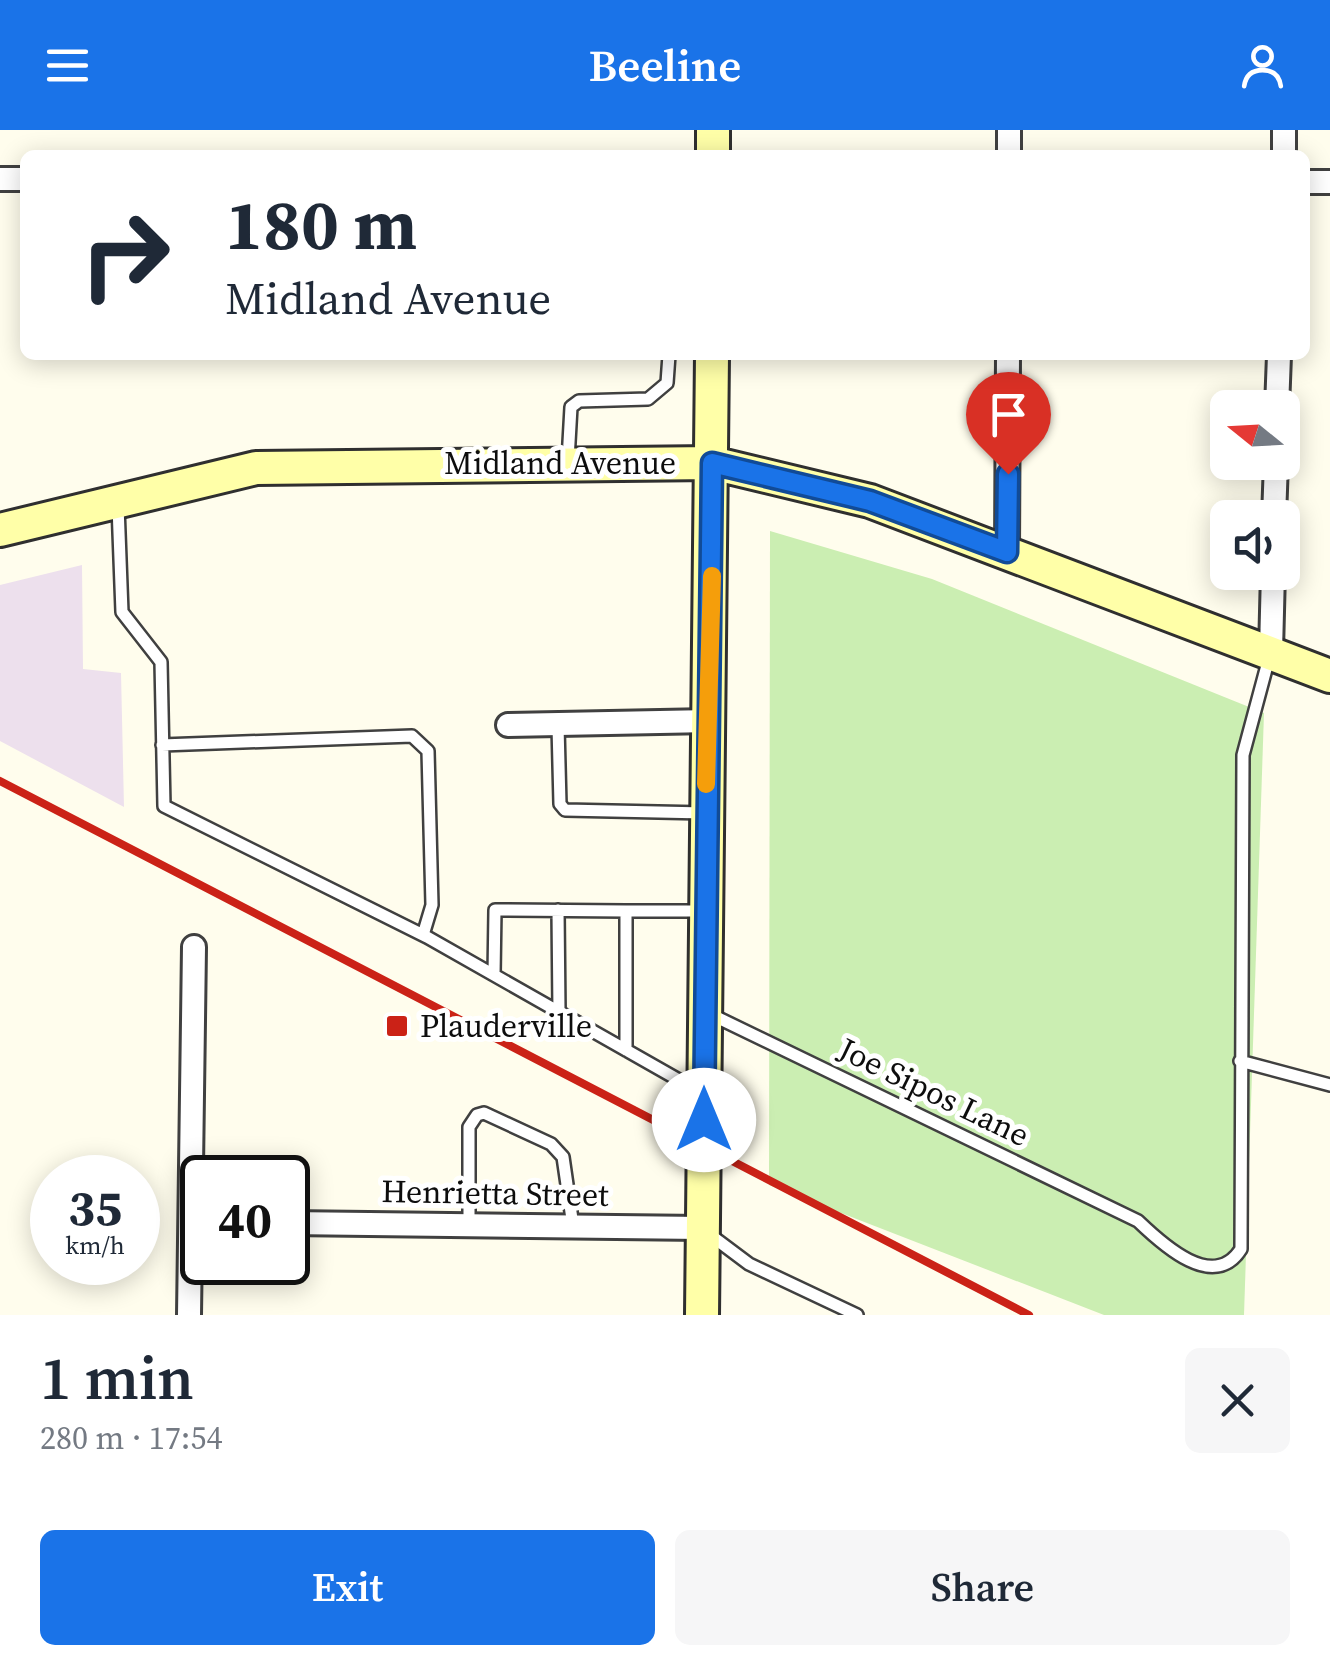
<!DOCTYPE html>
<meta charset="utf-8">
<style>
body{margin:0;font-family:"Source Serif 4",serif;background:#f6f6f7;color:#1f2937;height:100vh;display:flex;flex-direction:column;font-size:38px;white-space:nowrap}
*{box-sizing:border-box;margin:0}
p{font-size:32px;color:#747a83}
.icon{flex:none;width:55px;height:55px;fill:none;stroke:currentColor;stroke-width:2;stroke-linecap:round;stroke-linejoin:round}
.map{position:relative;height:1185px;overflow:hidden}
.drawer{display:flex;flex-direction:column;background:#fff;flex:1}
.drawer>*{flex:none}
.guide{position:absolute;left:20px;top:20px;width:1290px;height:210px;border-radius:15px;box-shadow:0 5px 25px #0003;background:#fff;color:#1f2937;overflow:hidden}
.needle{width:65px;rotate:288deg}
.tools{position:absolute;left:1210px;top:260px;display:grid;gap:20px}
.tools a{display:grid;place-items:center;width:90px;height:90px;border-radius:15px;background:#fff;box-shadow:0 5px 25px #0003;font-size:50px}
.speed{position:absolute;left:30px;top:1025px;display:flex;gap:20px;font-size:50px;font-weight:700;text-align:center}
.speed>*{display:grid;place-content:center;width:130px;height:130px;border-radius:50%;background:#fff;box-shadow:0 5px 25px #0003;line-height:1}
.speed small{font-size:25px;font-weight:400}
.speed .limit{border:5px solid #111;border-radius:15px;background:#fff;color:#111}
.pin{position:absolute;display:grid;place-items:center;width:85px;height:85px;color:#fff;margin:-102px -42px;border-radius:50% 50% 50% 0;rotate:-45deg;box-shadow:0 0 10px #0007}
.pin .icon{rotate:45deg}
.me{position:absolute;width:110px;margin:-55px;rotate:0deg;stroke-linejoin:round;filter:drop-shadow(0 0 8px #0008)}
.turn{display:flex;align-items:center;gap:35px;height:210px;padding:0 40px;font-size:45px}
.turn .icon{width:130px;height:130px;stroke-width:2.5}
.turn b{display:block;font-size:70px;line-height:85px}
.round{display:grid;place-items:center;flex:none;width:105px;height:105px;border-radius:15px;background:#f6f6f7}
.summary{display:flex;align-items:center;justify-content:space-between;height:170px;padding:0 40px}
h1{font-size:60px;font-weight:600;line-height:75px}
.primary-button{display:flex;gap:20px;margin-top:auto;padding:20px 40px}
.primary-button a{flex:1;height:115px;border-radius:15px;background:#1a73e8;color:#fff;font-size:40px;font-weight:600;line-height:115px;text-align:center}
.primary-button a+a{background:#f6f6f7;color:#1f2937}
header{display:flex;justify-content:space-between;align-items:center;height:130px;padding:0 40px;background:#1a73e8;color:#fff;font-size:45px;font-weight:600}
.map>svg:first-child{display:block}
.industrial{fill:#ede0ed}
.green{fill:#cbeeb2}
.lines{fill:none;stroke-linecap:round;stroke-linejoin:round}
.lane-casing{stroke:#404040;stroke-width:16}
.street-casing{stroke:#404040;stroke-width:28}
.secondary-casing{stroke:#2f2f2f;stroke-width:38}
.lane{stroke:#fff;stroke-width:11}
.street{stroke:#fff;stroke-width:22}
.secondary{stroke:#ffffa8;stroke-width:32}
.rail{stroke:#cb2217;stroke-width:8}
.route-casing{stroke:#114b97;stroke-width:25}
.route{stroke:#1a73e8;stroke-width:18}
.slow{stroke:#f59e0b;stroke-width:18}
.poi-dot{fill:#cb2217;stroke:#fff;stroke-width:4}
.labels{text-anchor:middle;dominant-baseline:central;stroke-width:10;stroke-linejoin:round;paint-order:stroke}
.street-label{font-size:32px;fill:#0d0d0d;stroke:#fff}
.poi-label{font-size:32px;fill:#0d0d0d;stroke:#fff;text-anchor:start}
</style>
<header><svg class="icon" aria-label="menu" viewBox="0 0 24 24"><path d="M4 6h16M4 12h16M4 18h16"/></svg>Beeline<svg class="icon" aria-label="person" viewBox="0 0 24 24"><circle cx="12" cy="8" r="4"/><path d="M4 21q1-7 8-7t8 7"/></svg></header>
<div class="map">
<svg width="1330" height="1185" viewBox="0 0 1330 1185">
<rect width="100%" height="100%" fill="#fffded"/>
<!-- industrial -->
<path class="industrial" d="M82,435L83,539L121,543L124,677L0,611V455Z"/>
<!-- green -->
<path class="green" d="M770,401L932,449L1264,583L1244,1185H1104L769,1055Z"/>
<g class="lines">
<!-- lane casing -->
<g class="lane-casing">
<path id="lane" d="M568,330L571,277L579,271L648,269L667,253L669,225
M118,376L122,482L161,532L164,676L427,807L700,962
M558,596L560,674L565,680L705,683
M162,615L412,606L428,621L432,775L423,805
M558,780L559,882
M626,781H701
M494,845L495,780L626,781V920
M710,884L1138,1091C1163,1115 1214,1162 1241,1119L1243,625L1269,528
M1240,931L1330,955
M469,1095V997L477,985L484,983L551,1014L563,1027L573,1096
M709,1104L749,1134L857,1185"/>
</g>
<!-- street casing -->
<g class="street-casing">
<path id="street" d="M1284,0V25
M1009,25V0
M0,49H25
M1305,52H1330
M1277,278L1279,225
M1274,388L1276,332
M1007,422L1008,225
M1271,521L1273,442
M508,595L710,591
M288,1093L702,1098
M189,1185L194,817"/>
</g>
<!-- secondary casing -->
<g class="secondary-casing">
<path id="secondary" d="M713,25V0
M0,400L256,338L712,333L870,371L1330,546
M702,1185L712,225"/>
</g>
<!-- lane -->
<use href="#lane" class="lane"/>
<!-- street -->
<use href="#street" class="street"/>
<!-- secondary -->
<use href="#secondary" class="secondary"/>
<!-- rail -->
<path class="rail" d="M0,651L1029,1185"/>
</g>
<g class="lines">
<!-- route casing -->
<g class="route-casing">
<path id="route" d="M704,990L712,333L870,371L1007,422L1008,344"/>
</g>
<!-- route -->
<use href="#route" class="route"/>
<!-- slow -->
<path class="slow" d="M706,654L712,446"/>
</g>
<!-- markers -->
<rect class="poi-dot" x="385" y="884" width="24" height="24" rx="5"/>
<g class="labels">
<!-- street labels -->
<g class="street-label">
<text x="560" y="333">Midland Avenue</text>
<text transform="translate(934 962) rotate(26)">Joe Sipos Lane</text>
<text transform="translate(495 1063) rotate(1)">Henrietta Street</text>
</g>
<!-- poi labels -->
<g class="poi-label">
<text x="420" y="896">Plauderville</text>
</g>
</g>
</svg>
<div class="tools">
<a><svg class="needle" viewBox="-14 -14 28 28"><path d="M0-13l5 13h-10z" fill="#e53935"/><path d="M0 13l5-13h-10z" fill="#747a83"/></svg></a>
<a><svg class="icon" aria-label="sound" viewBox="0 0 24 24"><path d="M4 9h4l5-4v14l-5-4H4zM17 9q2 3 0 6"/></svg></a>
</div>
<div class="speed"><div>35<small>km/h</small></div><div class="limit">40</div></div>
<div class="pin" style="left:1008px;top:344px;background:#d93025"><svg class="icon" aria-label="arrive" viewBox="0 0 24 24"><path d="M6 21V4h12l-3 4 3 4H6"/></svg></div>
<svg class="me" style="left:704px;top:990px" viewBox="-20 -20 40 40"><circle r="19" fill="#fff"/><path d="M0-13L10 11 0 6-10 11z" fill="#1a73e8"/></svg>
<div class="guide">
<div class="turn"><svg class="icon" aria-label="right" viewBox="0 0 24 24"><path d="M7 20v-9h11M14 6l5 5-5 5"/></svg><div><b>180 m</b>Midland Avenue</div></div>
</div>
</div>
<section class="drawer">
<div class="summary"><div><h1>1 min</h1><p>280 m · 17:54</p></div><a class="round"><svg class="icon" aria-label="close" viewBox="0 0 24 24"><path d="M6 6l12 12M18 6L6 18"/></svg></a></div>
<div class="primary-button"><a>Exit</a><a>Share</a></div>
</section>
